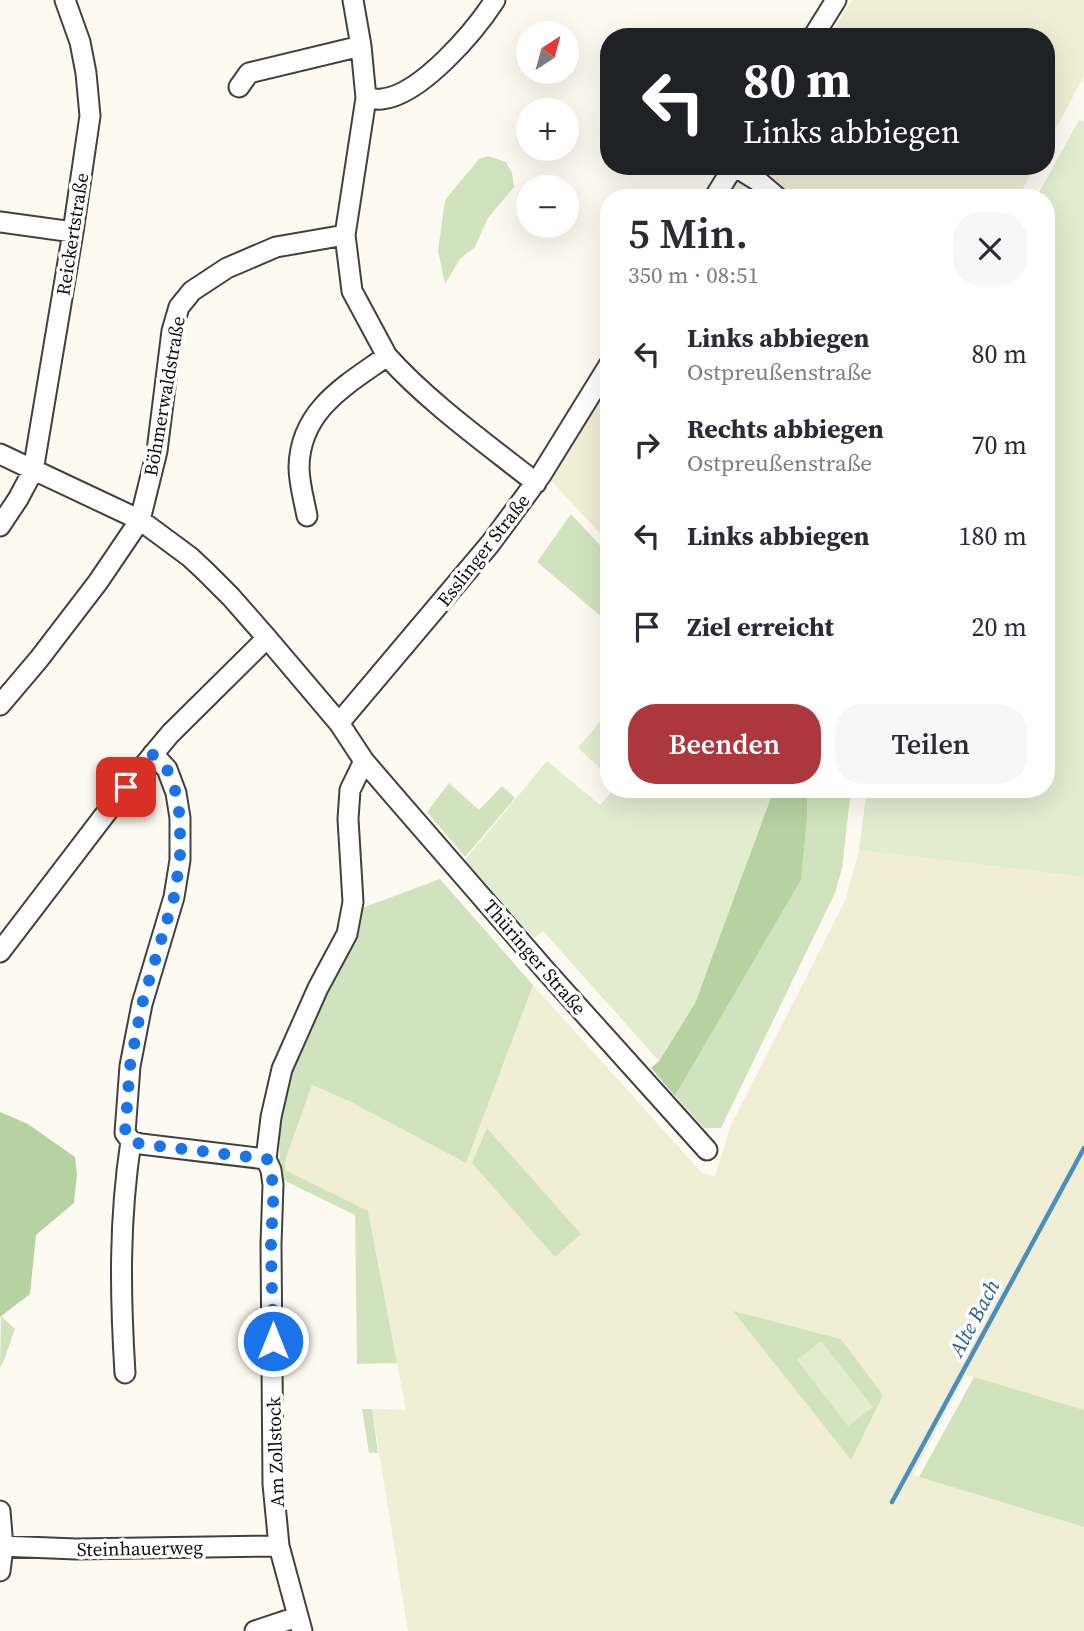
<!DOCTYPE html>
<html lang="de">
<meta charset="utf-8">
<style>
body{margin:0;font-family:"Source Serif 4",serif;background:#f7f7f7;color:#2b2b33;height:100vh;display:flex;flex-direction:column;font-size:26px;white-space:nowrap}
*{box-sizing:border-box;margin:0}
p{font-size:23px;color:#7c7c81}
.icon{flex:none;width:38px;height:38px;fill:none;stroke:currentColor;stroke-width:2;stroke-linecap:round;stroke-linejoin:round}
.map{position:relative;flex:1;overflow:hidden}
.side{position:absolute;left:600px;top:189px;width:455px;height:609px;display:flex;flex-direction:column;background:#fff;border-radius:28px;box-shadow:0 7px 28px #0002}
.side>*{flex:none}
.top-card{position:absolute;left:600px;top:28px;width:455px;height:147px;border-radius:28px;box-shadow:0 7px 28px #0002;background:#202124;color:#fff;overflow:hidden}
.needle{width:46px;rotate:36deg}
.fabs{position:absolute;left:516px;top:21px;display:grid;gap:14px}
.fabs a{display:grid;place-items:center;width:63px;height:63px;border-radius:50%;background:#fff;box-shadow:0 7px 28px #0002;font-size:35px}
.pin{position:absolute;display:grid;place-items:center;width:60px;height:60px;color:#fff;margin:-30px;border-radius:14px;box-shadow:0 4px 10px #0006}
.me{position:absolute;width:77px;margin:-38px;rotate:0deg;stroke-linejoin:round;filter:drop-shadow(0 0 5px #0008)}
.turn{display:flex;align-items:center;gap:24px;height:147px;padding:0 28px;font-size:32px}
.turn .icon{width:91px;height:91px;stroke-width:2.5}
.turn b{display:block;font-size:49px;line-height:60px}
.round{display:grid;place-items:center;flex:none;width:74px;height:74px;border-radius:28px;background:#f7f7f7}
.summary{display:flex;align-items:center;justify-content:space-between;height:119px;padding:0 28px}
h1{font-size:42px;font-weight:600;line-height:52px}
.button{display:flex;gap:14px;margin-top:auto;padding:14px 28px}
.button a{flex:1;height:80px;border-radius:28px;background:#ac383d;color:#fff;font-size:28px;font-weight:600;line-height:80px;text-align:center}
.button a+a{background:#f7f7f7;color:#2b2b33}
ul{padding:0;list-style:none}
li{display:flex;align-items:center;gap:21px;height:91px;padding:0 28px}
li div{flex:1}
li b{display:block;font-size:26px}
li em{font-style:normal}
.map>svg:first-child{display:block}
.farmland{fill:#f0eed4;fill-rule:evenodd}
.green{fill:#d1e3be}
.forest{fill:#b6d2a0}
.pitch{fill:#e2eccf}
.lines{fill:none;stroke-linecap:round;stroke-linejoin:round}
.stream{stroke:#4c8ebb;stroke-width:4.5}
.minor-casing{stroke:#414141;stroke-width:23}
.minor{stroke:#fff;stroke-width:19}
.route{stroke:#1a73e8;stroke-width:12;stroke-dasharray:0 21.6}
.labels{text-anchor:middle;dominant-baseline:central;stroke-width:7;stroke-linejoin:round;paint-order:stroke}
.street-label{font-size:19px;fill:#0e0e0e;stroke:#fff}
.water-label{font-size:21px;font-style:italic;fill:#27618f;stroke:#fff}
</style>
<div class="map">
<svg width="1084" height="1631" viewBox="0 0 1084 1631">
<rect width="100%" height="100%" fill="#fdfbf1"/>
<!-- farmland -->
<path class="farmland" d="M852,0H1084V76L1047,145L1046,37H829Z
M747,166H1035L1018,198H727Z
M609,380V543L547,476Z
M859,850L1084,877V1410L966,1375L913,1475L1084,1527V1631H408L372,1409L406,1410L368,1212L285,1170L286,1158L312,1085L349,1101L466,1163L533,985L702,1173L715,1176L731,1125L845,901ZM735,1312L841,1339L883,1395L734,1313Z"/>
<!-- green -->
<path class="green" d="M488,156L506,162L512,173L514,187L488,218L475,247L460,259L445,284L438,251L445,200L479,159Z
M571,514L609,555V623L537,562Z
M449,783L479,810L502,786L515,798L465,857L427,812Z
M807,789H851L842,868L835,893L721,1128H704L675,1096L801,880L807,819Z
M440,879L533,985L466,1163L349,1101L312,1085L286,1158L285,1170L368,1211L397,1363L357,1364L355,1215L279,1178L280,1116L289,1077L299,1045L361,918L362,908Z
M487,1128L581,1234L555,1257L472,1163Z
M733,1311L841,1339L883,1395L851,1460Z
M1,1316L15,1329L3,1363L0,1367Z
M974,1377L1084,1410V1527L919,1477Z
M362,1409H372L378,1453H369Z"/>
<!-- forest -->
<path class="forest" d="M774,789H807V819L801,880L675,1096L651,1068L659,1061L695,1003Z
M0,1112L28,1124L75,1157L77,1174L74,1203L36,1235L30,1294L0,1317Z"/>
<!-- pitch -->
<path class="pitch" d="M1079,120L1084,122V877L859,850L867,789H1046V198H1036Z
M609,711V776L578,748Z
M547,761L600,805L614,789H774L695,1003L659,1061L543,931L534,938L465,860Z
M821,1341L873,1407L848,1426L797,1360Z"/>
<g class="lines">
<!-- stream -->
<path class="stream" d="M892,1502L1084,1148"/>
<!-- minor casing -->
<g class="minor-casing">
<path id="minor" d="M353,0L361,46L366,98L345,235L352,291L387,356C428,402 487,444 536,483
M813,37L836,0
M239,87L249,73L361,46
M366,98C371,98 377,100 382,99C421,95 475,31 495,0
M734,166L758,181L778,198
M714,198L734,166
M0,222L73,232
M0,454L140,520L190,557L205,571L231,597L267,638L339,723L364,761L401,804L546,971L707,1150
M307,516C304,500 299,483 299,467C300,410 346,385 387,356
M0,526L18,499L33,471L73,232L90,116L86,73L80,42L65,0
M0,705L39,659L98,582L140,520L157,451L172,331L179,307L192,291L227,268L276,247L345,235
M339,723L490,544L541,475L609,365
M0,952L126,787L170,734L267,638
M131,1141L141,1144L266,1159
M125,1373C120,1293 119,1220 131,1141L125,1133L130,1066L142,1004L174,897L180,860V818L176,793L167,769L153,754
M0,1511L3,1547L0,1571
M0,1546L76,1549L279,1546
M255,1631L297,1617
M302,1631L279,1546L273,1484L271,1244L273,1185L271,1170L266,1159L271,1117L282,1069L318,988L347,934L353,902L348,819L350,790L364,761"/>
</g>
<!-- minor -->
<use href="#minor" class="minor"/>
</g>
<g class="lines">
<!-- route -->
<path class="route" d="M126,787L152,754L167,769L176,793L180,818V860L174,897L142,1004L130,1066L125,1133L131,1141L141,1144L267,1159C277,1184 272,1214 271,1241C271,1274 273,1308 273,1341"/>
</g>
<g class="labels">
<!-- street labels -->
<g class="street-label">
<text transform="translate(72 234) rotate(-81)">Reickertstraße</text>
<text transform="translate(164 396) rotate(-80)">Böhmerwaldstraße</text>
<text transform="translate(483 550) rotate(-52)">Esslinger Straße</text>
<text transform="translate(535 957) rotate(49)">Thüringer Straße</text>
<text transform="translate(275 1452) rotate(-92)">Am Zollstock</text>
<text transform="translate(140 1548) rotate(-1)">Steinhauerweg</text>
</g>
<!-- water labels -->
<g class="water-label">
<text transform="translate(974 1318) rotate(-62)">Alte Bach</text>
</g>
</g>
</svg>
<div class="fabs">
<a><svg class="needle" viewBox="-14 -14 28 28"><path d="M0-13l5 13h-10z" fill="#e53935"/><path d="M0 13l5-13h-10z" fill="#7c7c81"/></svg></a>
<a>+</a>
<a>−</a>
</div>
<div class="pin" style="left:126px;top:787px;background:#d93025"><svg class="icon" aria-label="arrive" viewBox="0 0 24 24"><path d="M6 21V4h12l-3 4 3 4H6"/></svg></div>
<svg class="me" style="left:273px;top:1341px" viewBox="-20 -20 40 40"><circle r="17" fill="#1a73e8" stroke="#fff" stroke-width="3"/><path d="M0-11L8 9 0 5-8 9z" fill="#fff"/></svg>
<div class="top-card">
<div class="turn"><svg class="icon" aria-label="left" viewBox="0 0 24 24"><path d="M17 20v-9H6M10 6l-5 5 5 5"/></svg><div><b>80 m</b>Links abbiegen</div></div>
</div>
<section class="side">
<div class="summary"><div><h1>5 Min.</h1><p>350 m · 08:51</p></div><a class="round"><svg class="icon" aria-label="close" viewBox="0 0 24 24"><path d="M6 6l12 12M18 6L6 18"/></svg></a></div>
<ul>
<li><svg class="icon" aria-label="left" viewBox="0 0 24 24"><path d="M17 20v-9H6M10 6l-5 5 5 5"/></svg><div><b>Links abbiegen</b><p>Ostpreußenstraße</p></div><em>80 m</em></li>
<li><svg class="icon" aria-label="right" viewBox="0 0 24 24"><path d="M7 20v-9h11M14 6l5 5-5 5"/></svg><div><b>Rechts abbiegen</b><p>Ostpreußenstraße</p></div><em>70 m</em></li>
<li><svg class="icon" aria-label="left" viewBox="0 0 24 24"><path d="M17 20v-9H6M10 6l-5 5 5 5"/></svg><div><b>Links abbiegen</b></div><em>180 m</em></li>
<li><svg class="icon" aria-label="arrive" viewBox="0 0 24 24"><path d="M6 21V4h12l-3 4 3 4H6"/></svg><div><b>Ziel erreicht</b></div><em>20 m</em></li>
</ul>
<div class="button"><a>Beenden</a><a>Teilen</a></div>
</section>
</div>
